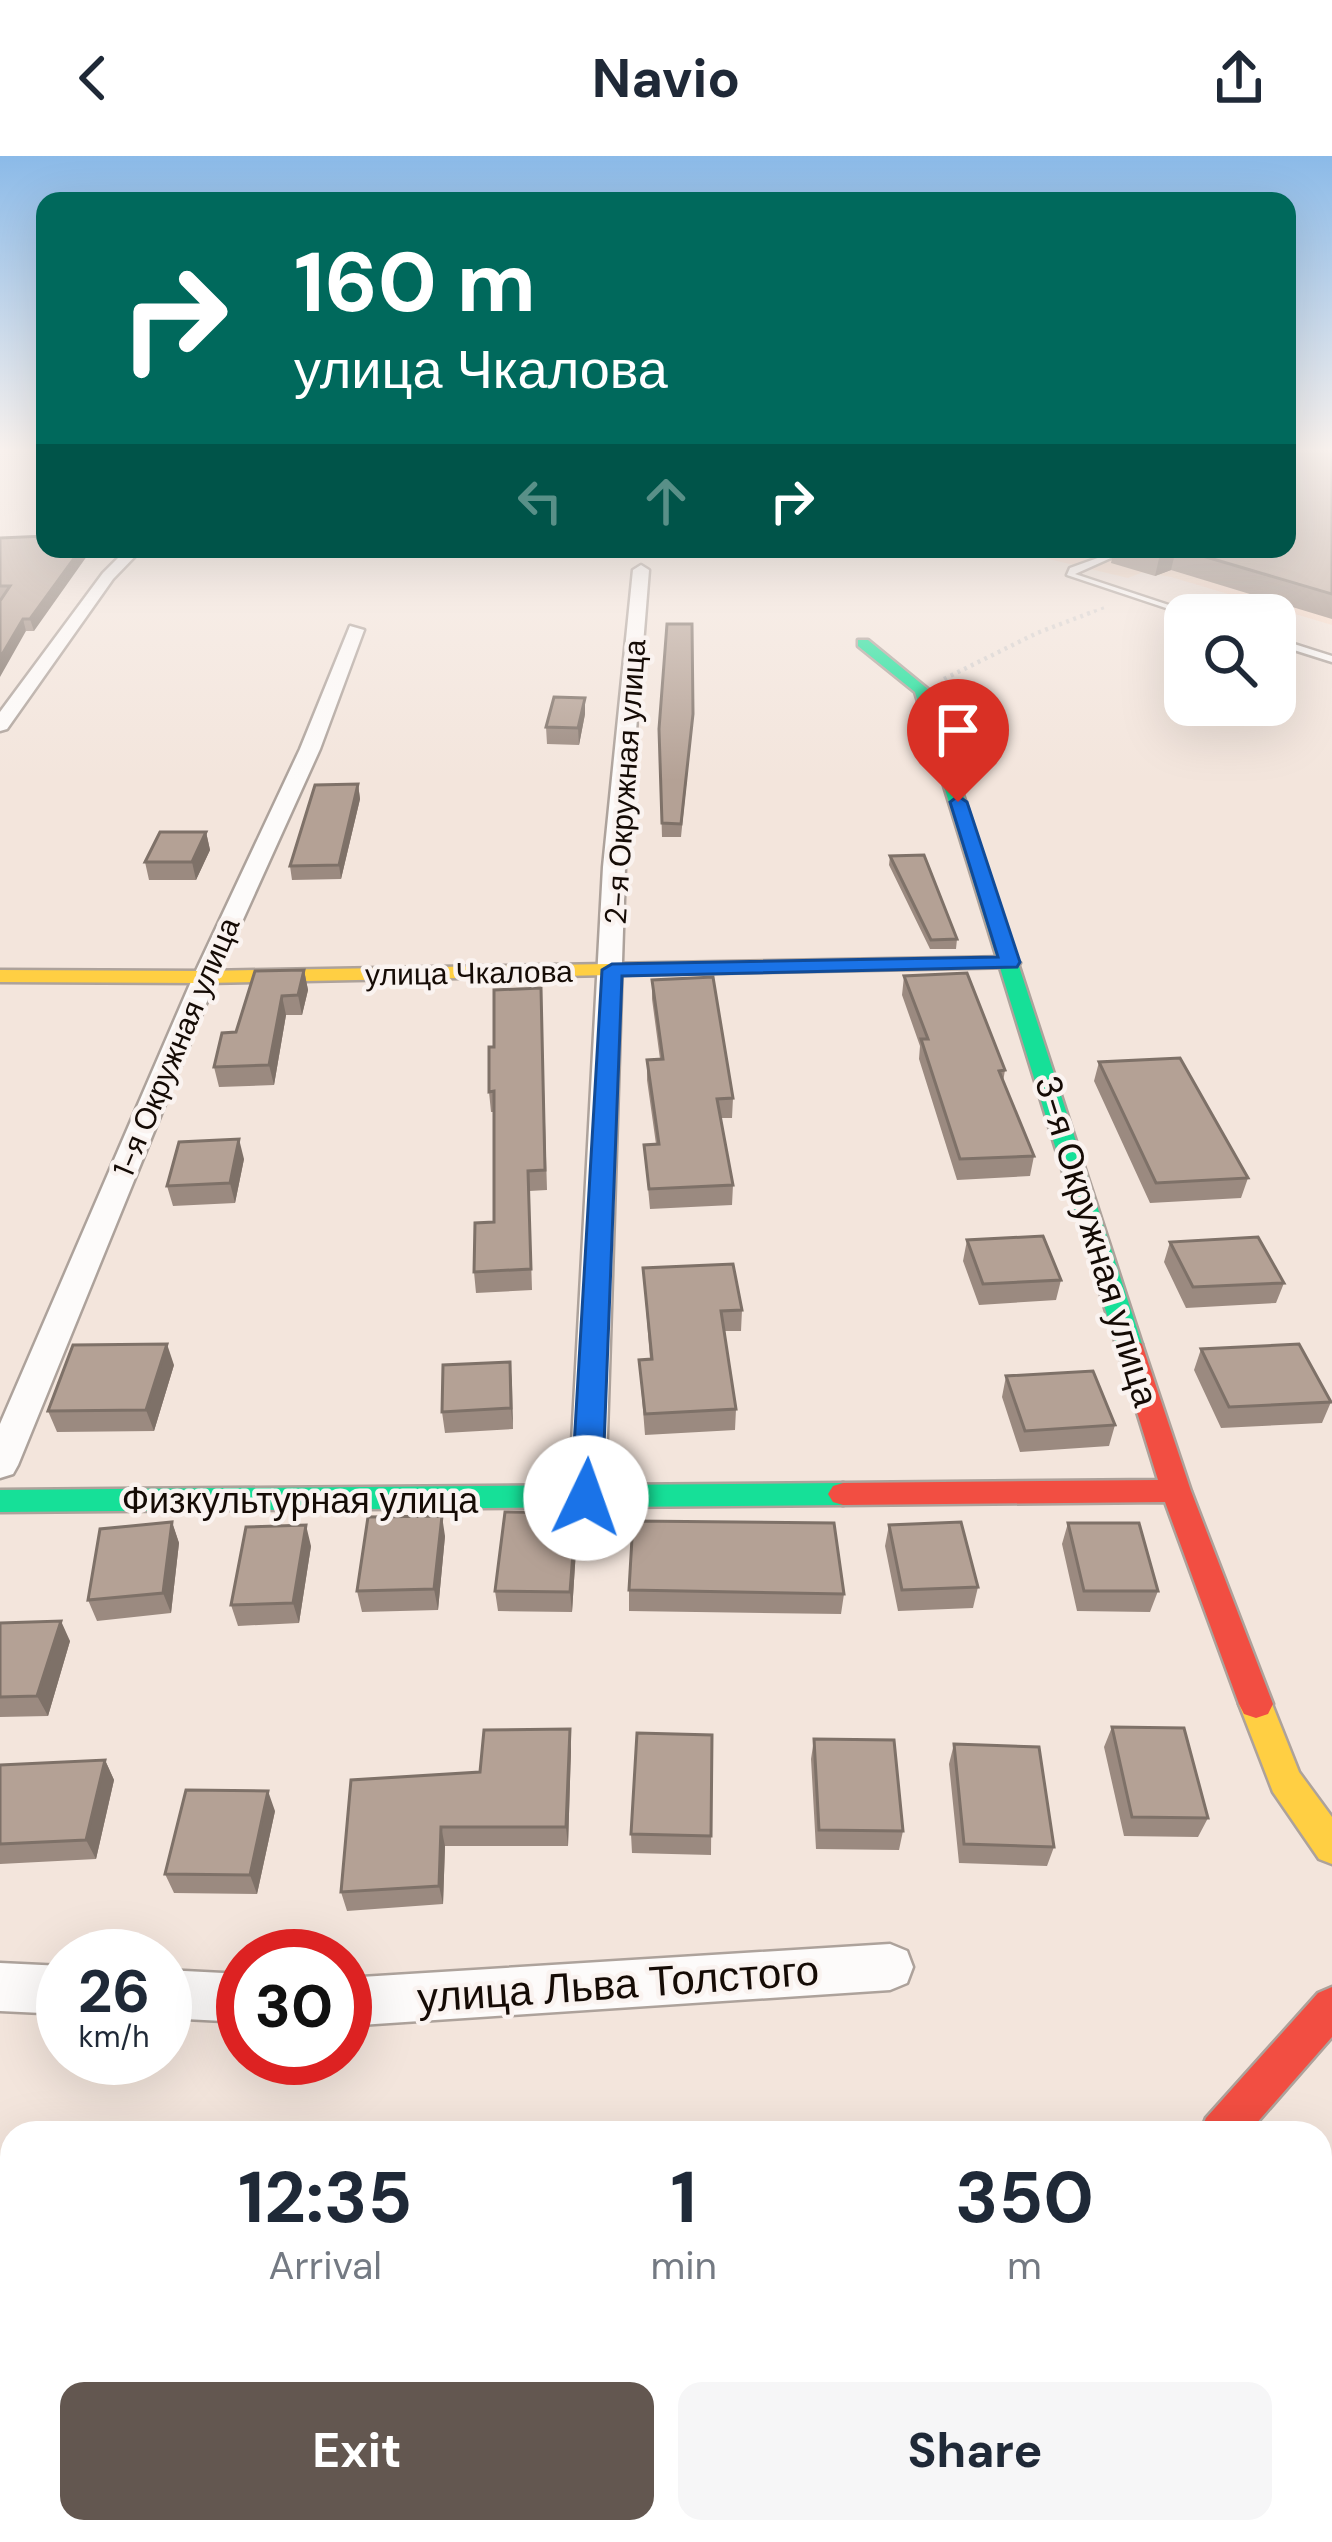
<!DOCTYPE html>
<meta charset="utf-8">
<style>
body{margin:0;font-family:"DM Sans",sans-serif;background:#f6f6f7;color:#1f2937;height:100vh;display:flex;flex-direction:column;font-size:45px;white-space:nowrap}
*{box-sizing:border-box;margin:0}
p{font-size:39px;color:#747a83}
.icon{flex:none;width:66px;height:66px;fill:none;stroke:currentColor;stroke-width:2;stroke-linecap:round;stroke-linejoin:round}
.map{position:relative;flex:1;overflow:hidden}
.sheet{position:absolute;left:0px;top:1965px;width:1332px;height:423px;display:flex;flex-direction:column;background:#fff;border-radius:36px 36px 0 0;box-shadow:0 12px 48px #0002}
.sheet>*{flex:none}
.hud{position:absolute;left:36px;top:36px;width:1260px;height:366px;border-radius:24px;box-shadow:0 12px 48px #0002;background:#00695c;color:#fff;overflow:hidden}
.buttons{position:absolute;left:1164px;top:438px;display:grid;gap:24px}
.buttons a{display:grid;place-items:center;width:132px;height:132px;border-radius:24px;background:#fff;box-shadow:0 12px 48px #0002;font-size:60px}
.speed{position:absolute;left:36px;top:1773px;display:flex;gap:24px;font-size:60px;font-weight:700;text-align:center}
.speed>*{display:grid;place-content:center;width:156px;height:156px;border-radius:50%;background:#fff;box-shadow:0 12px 48px #0002;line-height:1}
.speed small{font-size:30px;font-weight:400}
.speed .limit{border:18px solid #d22;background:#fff;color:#111}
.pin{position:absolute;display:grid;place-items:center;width:102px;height:102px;color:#fff;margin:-123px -51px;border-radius:50% 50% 50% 0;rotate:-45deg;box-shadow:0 0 12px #0007}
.pin .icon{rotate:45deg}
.me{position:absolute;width:132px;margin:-66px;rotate:3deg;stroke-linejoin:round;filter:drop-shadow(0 0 9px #0008)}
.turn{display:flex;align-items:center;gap:42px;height:252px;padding:0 60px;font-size:54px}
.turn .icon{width:156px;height:156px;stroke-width:2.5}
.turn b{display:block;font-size:84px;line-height:102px}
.lanes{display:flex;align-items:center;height:114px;padding:0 60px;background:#0003;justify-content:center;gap:60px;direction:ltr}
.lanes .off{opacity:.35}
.eta{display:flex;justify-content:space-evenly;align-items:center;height:204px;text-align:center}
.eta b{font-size:72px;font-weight:700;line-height:84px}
.cta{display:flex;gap:24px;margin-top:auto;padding:24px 60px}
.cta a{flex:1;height:138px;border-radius:24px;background:#635750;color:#fff;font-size:48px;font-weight:700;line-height:138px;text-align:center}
.cta a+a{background:#f6f6f7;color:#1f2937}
header{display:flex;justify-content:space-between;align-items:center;height:156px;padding:0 60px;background:#fff;font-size:54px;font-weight:700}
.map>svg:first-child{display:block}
.built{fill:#f7dbca}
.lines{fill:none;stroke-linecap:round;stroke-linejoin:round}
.lane-casing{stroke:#ada29b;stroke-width:5}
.street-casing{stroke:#ada29b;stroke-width:5}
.fast-casing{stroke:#ada29b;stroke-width:5}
.slow-casing{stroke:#ada29b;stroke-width:5}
.jam-casing{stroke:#ada29b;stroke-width:5}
.path-far1{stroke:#d4d0ce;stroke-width:3;stroke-dasharray:3 4.5;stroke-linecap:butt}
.path{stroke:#d4d0ce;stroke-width:4.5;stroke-dasharray:3 4.5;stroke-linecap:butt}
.lane{fill:#fdfbfa;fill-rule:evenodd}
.street{fill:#fdfbfa;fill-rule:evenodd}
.fast{fill:#16e098;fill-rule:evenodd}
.slow{fill:#ffcf43;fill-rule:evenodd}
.jam{fill:#f24e42;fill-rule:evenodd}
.wall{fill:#9b8a80}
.shaded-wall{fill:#7e7168}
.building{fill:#b4a195;stroke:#7e7168;stroke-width:3}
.route{fill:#1a73e8;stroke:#114b97;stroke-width:3}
.labels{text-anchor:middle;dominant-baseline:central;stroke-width:9;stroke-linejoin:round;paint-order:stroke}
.far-street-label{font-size:30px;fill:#150b05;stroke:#faf3f0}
.street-label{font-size:36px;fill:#150b05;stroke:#faf3f0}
.near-street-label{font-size:42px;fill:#150b05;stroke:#faf3f0}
</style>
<header><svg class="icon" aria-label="back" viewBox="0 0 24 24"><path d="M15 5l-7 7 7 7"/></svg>Navio<svg class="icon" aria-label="share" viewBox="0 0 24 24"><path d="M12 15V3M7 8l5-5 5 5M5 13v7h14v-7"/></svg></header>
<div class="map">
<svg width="1332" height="2386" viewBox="0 0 1332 2386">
<rect width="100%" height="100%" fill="#f3e5dc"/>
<!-- built -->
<path class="built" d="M1332,291V469L1171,421L1143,416L1128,422L1007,393H1287Z
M1332,2123V2386H1176L1182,2376H1320V2144Z"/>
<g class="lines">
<!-- lane casing -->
<g class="lane-casing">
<path id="lane" d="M1106,399L1113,401L1075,418L1199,459H1187L1067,419L1070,412Z
M1275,482L1332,500V506L1275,488Z
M1320,2325L1332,2331V2367L1320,2361Z"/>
</g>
<!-- street casing -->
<g class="street-casing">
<path id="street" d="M127,393H142L113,423L7,573L0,575V556L103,417Z
M641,409L649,414L625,711L605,1342L600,1352L587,1356L574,1352L569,1342L603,711L633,414Z
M350,470L364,474L320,593L217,821L18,1309L13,1318L0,1322V1268L193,821L300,593Z
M890,1788L907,1795L913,1811L907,1827L890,1834L345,1870V1822Z
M0,1807L63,1810V1858L0,1855Z
M165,1814L243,1818V1866L165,1862Z"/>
</g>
<!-- fast casing -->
<g class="fast-casing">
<path id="fast" d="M858,484H868L929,534L1142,1188L1139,1195H1119L1116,1188L915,536L858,490Z
M843,1327L853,1330L858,1338L853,1346L843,1349L0,1356V1334Z
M766,2376H823L819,2386H761Z"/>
</g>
<!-- slow casing -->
<g class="slow-casing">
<path id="slow" d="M1010,801L1020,807L1017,811L205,827L0,826V814L205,815Z
M1256,1534L1268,1538L1299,1616L1332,1661V1708L1319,1703L1273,1636L1239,1548L1244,1538Z"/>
</g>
<!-- jam casing -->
<g class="jam-casing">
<path id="jam" d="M1129,1179L1142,1188L1191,1335L1273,1548L1268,1558L1256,1562L1244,1558L1239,1548L1165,1346L843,1349L833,1346L828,1338L833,1330L843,1327L1158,1324L1116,1188Z
M1332,1831V1881L1248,1977H1200L1206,1962L1318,1837Z"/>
</g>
<!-- path-far1 -->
<path class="path-far1" d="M1087,458L1106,451"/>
<!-- path -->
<path class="path" d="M944,523L1037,477L1095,455"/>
<!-- lane -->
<use href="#lane" class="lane"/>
<!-- street -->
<use href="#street" class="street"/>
<!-- fast -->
<use href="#fast" class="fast"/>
<!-- slow -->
<use href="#slow" class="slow"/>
<!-- jam -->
<use href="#jam" class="jam"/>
</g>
<!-- wall -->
<path class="wall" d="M1332,291V463L1171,414L1155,420L1111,407L1114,393H1287Z
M45,380L34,475H26L2,442H0V382Z
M585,542V558L579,589L547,588L546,571Z
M692,571L681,681H662L659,573Z
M358,628L360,643L341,723L292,724L290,710Z
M206,676L210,694L196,724H149L145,706Z
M890,700L957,783L956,793H930L889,709Z
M304,814L308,834L302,859H286L274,929L219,931L214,911Z
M904,820L1005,914L1003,926L1034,1000L1030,1020L957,1024L919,903L920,890L902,839Z
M652,824L733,942L732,962H721L733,1029L732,1049L650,1053L644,989L656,988L647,924V904L660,903L652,843Z
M541,832L547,1034L529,1035L532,1134L476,1137L474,1116L494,1066V956H491L489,936L494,891Z
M1099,906L1248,1022L1241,1042L1150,1047L1094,925Z
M244,1003L235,1047L173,1050L167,1030Z
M967,1084L1061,1124L1056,1144L979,1149L963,1105Z
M1170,1086L1284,1127L1276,1147L1186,1152L1164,1106Z
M643,1112L742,1154L741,1175H724L736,1253L735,1274L645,1279L639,1204L650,1203Z
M1201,1193L1331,1246L1322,1267L1221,1272L1194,1214Z
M510,1206L513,1273L445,1277L442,1256Z
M174,1209L154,1275L57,1276L48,1255Z
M1006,1220L1115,1269L1109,1290L1020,1296L1002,1241Z
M172,1366L179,1387L171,1457L97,1465L88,1444Z
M1068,1367L1158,1435L1150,1456L1077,1455L1062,1388Z
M889,1369L978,1431L973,1452L898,1455L885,1390Z
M577,1378L572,1456L498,1455L495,1435Z
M445,1380L438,1454L362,1456L357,1435Z
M311,1390L299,1467L238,1470L231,1449Z
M629,1434L844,1438L841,1458L629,1455Z
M0,1467L70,1485L48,1560L0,1561Z
M1112,1571L1208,1662L1198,1681L1124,1680L1104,1591Z
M712,1579L711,1699L632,1697L631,1678Z
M814,1583L903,1675L899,1694L816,1693L811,1603Z
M954,1588L1054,1691L1047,1710L959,1707L949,1608Z
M571,1593L568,1690H445L443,1748L347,1755L341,1736L480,1616Z
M105,1604L114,1624L96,1703L0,1708V1609Z
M275,1655L257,1738L174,1737L165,1718Z"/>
<!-- shaded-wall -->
<path class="shaded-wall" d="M81,393H92L34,475L30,463Z
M1176,393L1171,414L1155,420L1160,398Z
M23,463L26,475L0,521V502Z
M585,542V558L579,589L578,572Z
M358,628L360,643L341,723L339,709Z
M206,676L210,694L196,724L192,706Z
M304,814L308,834L302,859L298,839Z
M282,840L286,859L274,929L269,909Z
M239,983L244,1003L235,1047L230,1027Z
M167,1188L174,1209L154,1275L146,1254Z
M510,1206L512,1227L513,1273L511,1252Z
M576,1357L577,1378L572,1456L570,1436Z
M442,1360L445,1380L438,1454L434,1433Z
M172,1366L179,1387L171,1457L163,1437Z
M306,1369L311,1390L299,1467L293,1447Z
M61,1465L70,1485L48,1560L37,1540Z
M570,1573L571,1593L568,1690L566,1671Z
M105,1604L114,1624L96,1703L86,1684Z
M268,1635L275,1655L257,1738L250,1719Z
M441,1671L445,1690L443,1748L439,1730Z"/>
<!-- building -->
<path class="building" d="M1287,291H1332V438L1179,393H1287Z
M45,380V393H81L30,463H23L0,502V445L10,430H0V382Z
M1141,393H1174L1160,398Z
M667,468H692L693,558L681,668L662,667L659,573Z
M554,541L585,542L578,572L546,571Z
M358,628L339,709L290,710L315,629Z
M160,676H206L192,706H145Z
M924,699L957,783L931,784L890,700Z
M304,814L298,839L282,840L269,909L214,911L222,877L236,876L255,815Z
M967,817L1005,914L999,915L1034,1000L960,1003L921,883H928L904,820Z
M713,821L733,942L717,943L733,1029L649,1033L644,989L659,988L647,904L663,903L652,824Z
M541,832L545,1014L528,1015L531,1113L474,1116L475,1067L494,1066V935L489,936V891H494V834Z
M1180,902L1248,1022L1156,1027L1099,906Z
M239,983L230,1027L167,1030L179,986Z
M1043,1080L1061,1124L983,1128L967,1084Z
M1258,1081L1284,1127L1193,1131L1170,1086Z
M733,1108L742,1154L721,1155L736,1253L645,1258L639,1204L652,1203L643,1112Z
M167,1188L146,1254L48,1255L73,1189Z
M1299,1188L1331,1246L1229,1251L1201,1193Z
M510,1206L511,1252L442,1256L443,1209Z
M1093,1215L1115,1269L1025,1275L1006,1220Z
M505,1356L576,1357L570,1436L495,1435Z
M442,1360L434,1433L357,1435L368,1361Z
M633,1365L834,1367L844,1438L629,1434Z
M172,1366L163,1437L88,1444L100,1373Z
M961,1366L978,1431L902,1434L889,1369Z
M1068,1367H1139L1158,1435H1084Z
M306,1369L293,1447L231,1449L246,1371Z
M61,1465L37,1540L0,1541V1467Z
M1112,1571L1184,1572L1208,1662L1132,1661Z
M570,1573L566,1671H441L439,1730L341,1736L351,1624L480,1616L484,1574Z
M637,1577L712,1579L711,1680L631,1678Z
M814,1583L894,1584L903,1675L819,1674Z
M954,1588L1039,1591L1054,1691L964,1688Z
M105,1604L86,1684L0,1688V1609Z
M186,1634L268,1635L250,1719L165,1718Z"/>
<!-- sky -->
<linearGradient id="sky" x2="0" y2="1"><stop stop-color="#8bbae8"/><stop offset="0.47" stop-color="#faf3ef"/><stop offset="1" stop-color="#faf3ef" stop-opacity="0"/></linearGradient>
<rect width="1332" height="625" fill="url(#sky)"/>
<!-- route -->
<path class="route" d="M958,640L967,646L1020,806L1017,811L622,820L602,1342L597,1351H576L571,1342L602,814L612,808L998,801L950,646Z"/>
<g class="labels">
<!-- far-street labels -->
<g class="far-street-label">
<text transform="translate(625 626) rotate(-86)">2-я Окружная улица</text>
<text transform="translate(469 817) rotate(-1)">улица Чкалова</text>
<text transform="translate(176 891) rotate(-67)">1-я Окружная улица</text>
</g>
<!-- street labels -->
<g class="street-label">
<text transform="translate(1097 1085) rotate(73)">3-я Окружная улица</text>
<text x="300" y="1344">Физкультурная улица</text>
</g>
<!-- near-street labels -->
<g class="near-street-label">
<text transform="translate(618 1828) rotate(-4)">улица Льва Толстого</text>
</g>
</g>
</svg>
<div class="buttons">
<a><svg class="icon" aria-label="search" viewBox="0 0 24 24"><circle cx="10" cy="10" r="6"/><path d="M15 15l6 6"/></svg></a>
</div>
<div class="speed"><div>26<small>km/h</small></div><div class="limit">30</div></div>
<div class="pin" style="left:958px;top:646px;background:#d93025"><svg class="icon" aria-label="arrive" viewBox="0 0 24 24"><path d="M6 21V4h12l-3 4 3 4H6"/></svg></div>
<svg class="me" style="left:586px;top:1342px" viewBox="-20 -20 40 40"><circle r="19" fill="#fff"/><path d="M0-13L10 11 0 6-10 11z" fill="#1a73e8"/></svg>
<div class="hud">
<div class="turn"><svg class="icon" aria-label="right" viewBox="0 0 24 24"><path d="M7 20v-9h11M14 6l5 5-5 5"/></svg><div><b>160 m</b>улица Чкалова</div></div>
<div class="lanes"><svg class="icon off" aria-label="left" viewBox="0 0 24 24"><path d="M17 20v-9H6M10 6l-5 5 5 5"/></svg><svg class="icon off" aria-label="ahead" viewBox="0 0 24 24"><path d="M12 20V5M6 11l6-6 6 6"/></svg><svg class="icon" aria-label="right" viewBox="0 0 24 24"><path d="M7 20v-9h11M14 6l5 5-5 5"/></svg></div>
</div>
<section class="sheet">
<div class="eta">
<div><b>12:35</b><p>Arrival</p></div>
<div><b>1</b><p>min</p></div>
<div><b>350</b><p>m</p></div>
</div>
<div class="cta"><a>Exit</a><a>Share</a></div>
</section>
</div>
